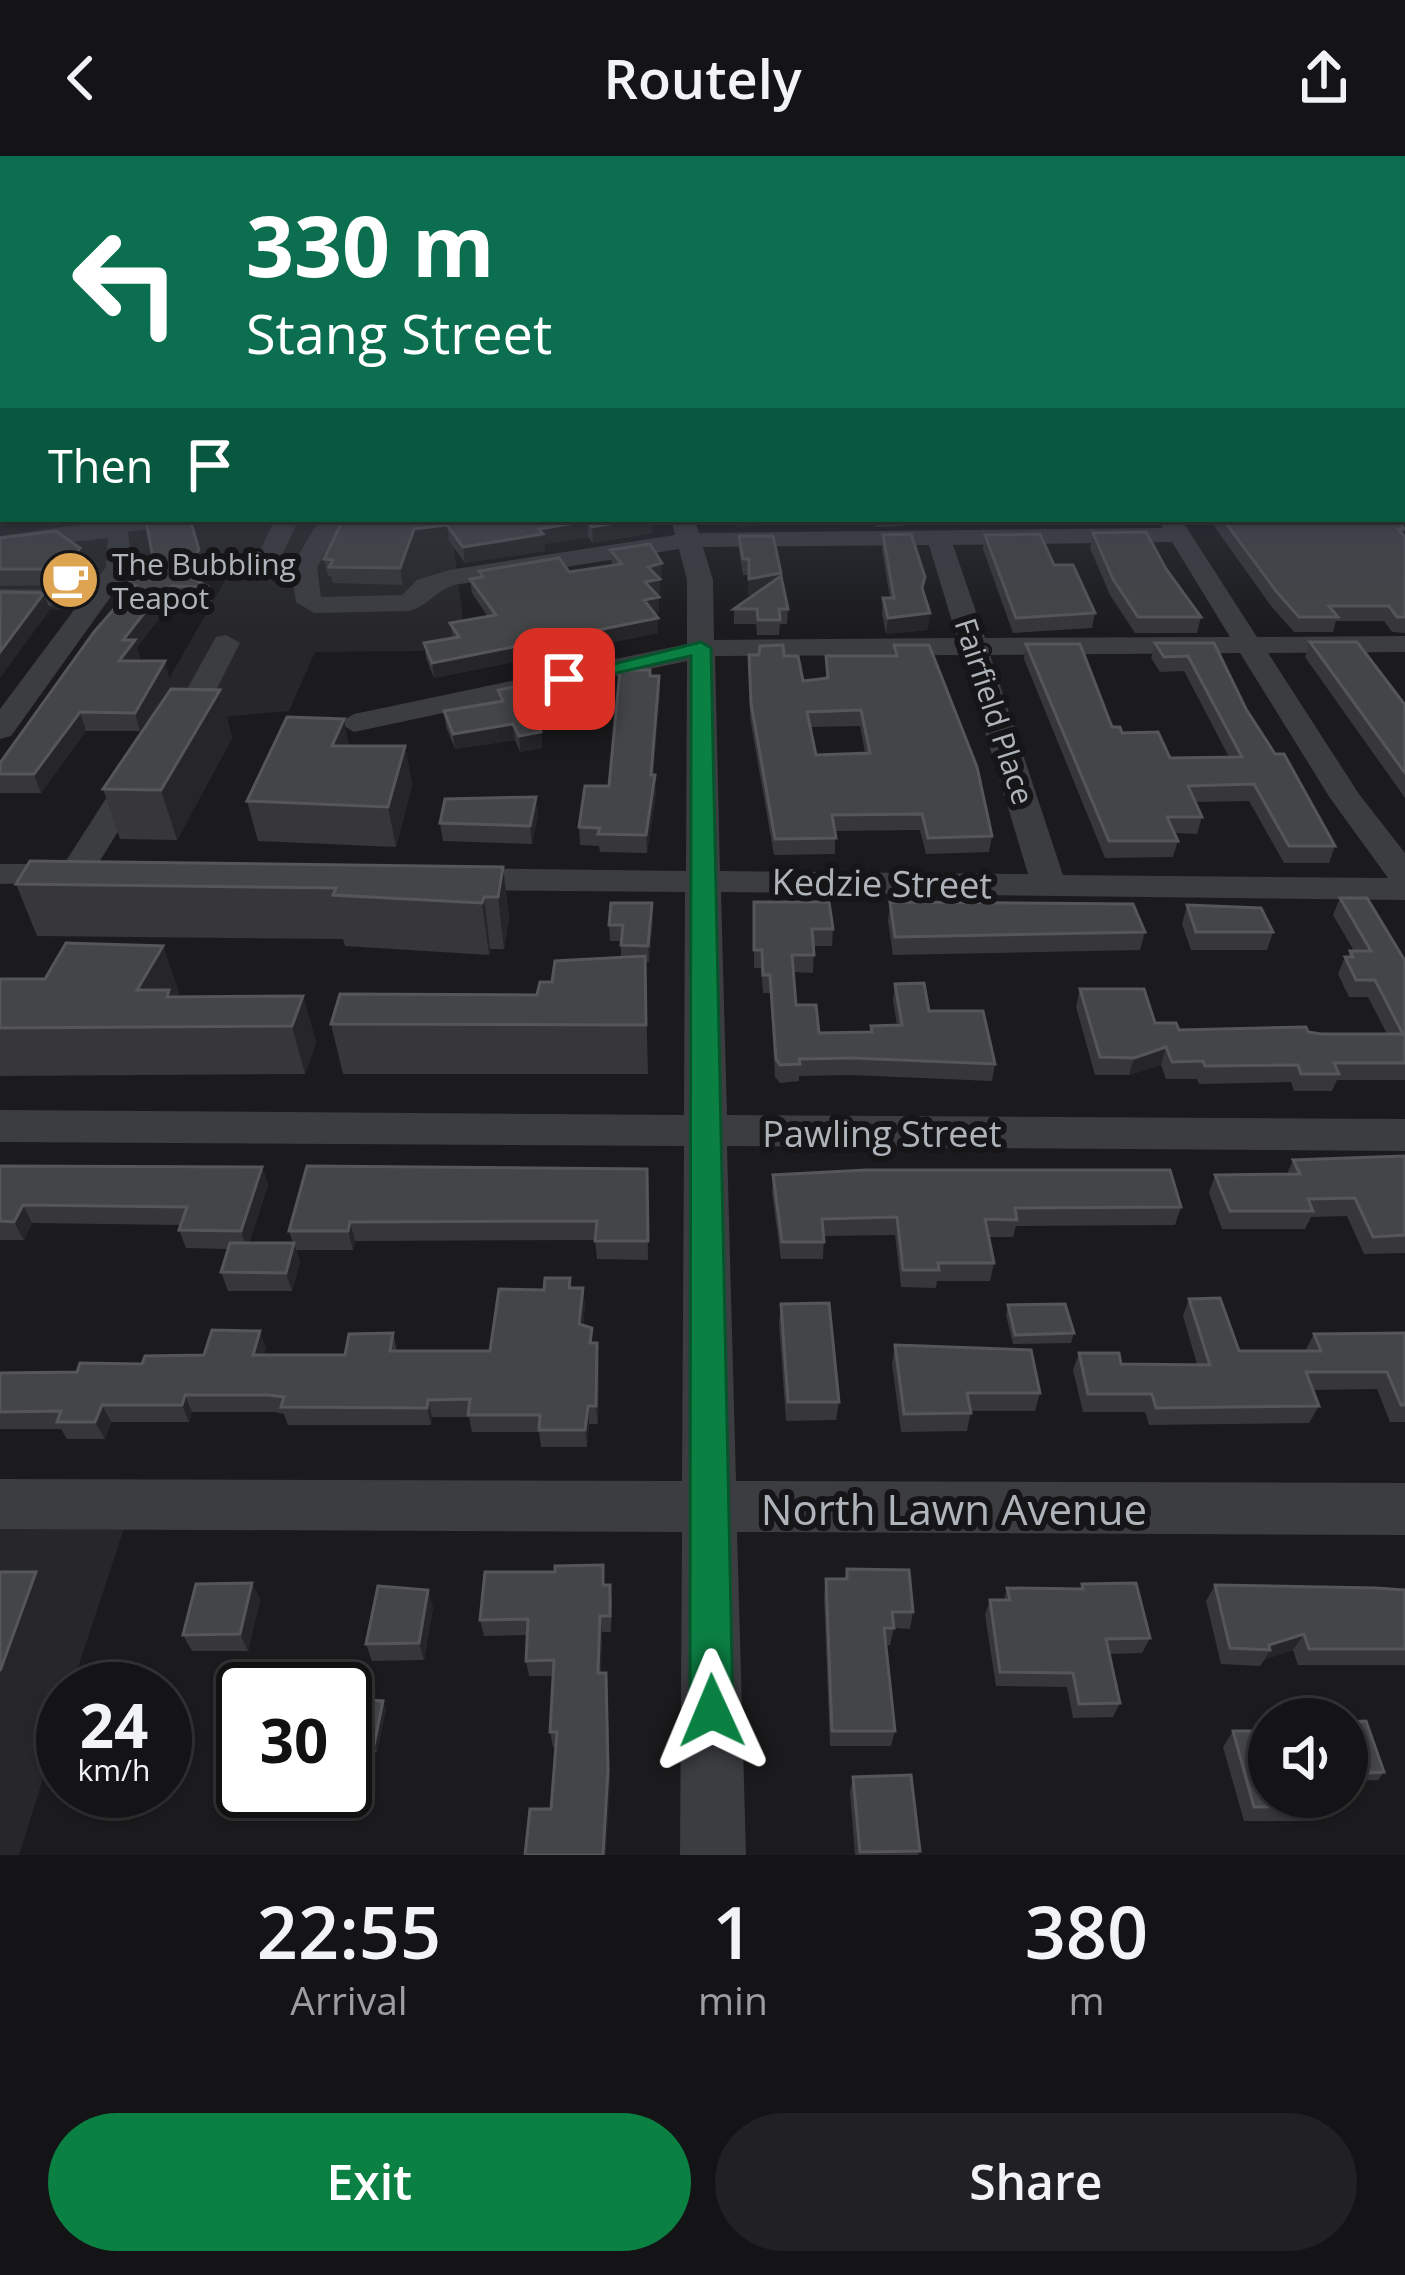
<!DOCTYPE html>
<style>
body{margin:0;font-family:"Open Sans",sans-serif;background:#212123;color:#f1f3f6;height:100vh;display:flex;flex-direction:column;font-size:45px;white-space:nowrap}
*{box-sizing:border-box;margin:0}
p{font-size:39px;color:#9d9ea1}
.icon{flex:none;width:66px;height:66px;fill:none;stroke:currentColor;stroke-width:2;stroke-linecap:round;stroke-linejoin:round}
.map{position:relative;height:1699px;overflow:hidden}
.side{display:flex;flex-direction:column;background:#141416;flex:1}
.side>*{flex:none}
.banner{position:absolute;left:0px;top:0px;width:1407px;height:366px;box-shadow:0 3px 9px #0004,0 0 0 3px #333335;background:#0b6e4f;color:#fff;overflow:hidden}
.tools{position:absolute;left:1248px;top:1542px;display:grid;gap:24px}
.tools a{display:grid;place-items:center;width:120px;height:120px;border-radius:50%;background:#141416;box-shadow:0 3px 9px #0004,0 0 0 3px #333335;font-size:60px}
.speed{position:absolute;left:36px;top:1506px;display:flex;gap:24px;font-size:60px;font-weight:700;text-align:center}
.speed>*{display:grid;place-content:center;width:156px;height:156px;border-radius:50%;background:#141416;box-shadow:0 3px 9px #0004,0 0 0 3px #333335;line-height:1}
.speed small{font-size:30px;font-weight:400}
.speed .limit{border:6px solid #111;border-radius:18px;background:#fff;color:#111}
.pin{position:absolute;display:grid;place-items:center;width:102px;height:102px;color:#fff;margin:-51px;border-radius:24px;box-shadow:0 6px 18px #0006}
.me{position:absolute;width:132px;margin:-66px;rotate:359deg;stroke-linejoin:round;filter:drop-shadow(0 0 9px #0008)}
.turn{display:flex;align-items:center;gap:42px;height:252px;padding:0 48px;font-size:54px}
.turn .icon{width:156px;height:156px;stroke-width:2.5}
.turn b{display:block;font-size:84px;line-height:102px}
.then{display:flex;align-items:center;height:114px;padding:0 48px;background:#0003;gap:24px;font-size:45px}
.eta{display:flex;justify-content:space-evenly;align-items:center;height:204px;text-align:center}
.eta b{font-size:72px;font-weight:600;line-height:84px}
.button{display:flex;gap:24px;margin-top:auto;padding:24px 48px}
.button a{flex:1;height:138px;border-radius:72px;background:#0b8043;color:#fff;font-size:48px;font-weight:600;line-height:138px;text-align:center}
.button a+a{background:#212123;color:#f1f3f6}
header{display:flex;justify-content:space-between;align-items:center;height:156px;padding:0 48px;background:#141416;font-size:54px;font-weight:600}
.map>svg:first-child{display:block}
.built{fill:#272729}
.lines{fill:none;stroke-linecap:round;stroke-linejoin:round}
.minor{fill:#3c3d41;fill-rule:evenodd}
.wall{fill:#37373a;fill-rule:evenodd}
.shaded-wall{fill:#262628}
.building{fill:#444547;stroke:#555659;stroke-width:3;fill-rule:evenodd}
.route{fill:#0b8043;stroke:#07532c;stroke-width:3}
.labels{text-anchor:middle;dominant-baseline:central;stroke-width:12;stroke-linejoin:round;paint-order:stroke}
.far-poi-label{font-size:30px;fill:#afb3ba;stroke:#161618;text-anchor:start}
.far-street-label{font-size:30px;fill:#afb3ba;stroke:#161618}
.street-label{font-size:36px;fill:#afb3ba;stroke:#161618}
.near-street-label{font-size:42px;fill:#afb3ba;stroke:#161618}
</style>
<header><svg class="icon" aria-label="back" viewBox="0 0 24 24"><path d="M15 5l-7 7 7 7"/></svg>Routely<svg class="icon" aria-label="share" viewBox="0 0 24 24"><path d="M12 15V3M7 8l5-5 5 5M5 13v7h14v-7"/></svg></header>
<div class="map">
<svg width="1405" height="1699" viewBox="0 0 1405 1699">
<rect width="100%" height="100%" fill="#1b1b1d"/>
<!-- built -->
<path class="built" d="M0,344L3,363H450L465,479L427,485L423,495L315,496L289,555L143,568L239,400L121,402L89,454L0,453Z
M0,1348H132L71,1533H63V1559L19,1699H0Z"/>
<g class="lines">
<!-- minor -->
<path class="minor" d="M0,293L3,294V309L0,308Z
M1404,349H1405V364L1401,363Z
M95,363H182L170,370L128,376L132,411L11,580L0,583V553L77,450L0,449V433L89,434L106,411L108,382L0,394V380L97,366Z
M275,363H299L270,425H252L248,420Z
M320,363H344L317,411L321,441L402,439L417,424L449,414L675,379L671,363H695L699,377L1163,372L1157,363H1181L1257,481L1405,480V496L1268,497L1359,638L1405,697V744L721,736L727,959L1405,963V995L727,990L736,1325L1405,1327V1379L737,1376L746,1699H680L682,1376L0,1373V1323L682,1325L684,990L0,986V954L684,959L685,736L455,734L443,730L437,723L443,716L455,712L686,715L687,505L354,576L339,567L354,558L687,488V424L679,393L454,429C436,435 426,451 409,455L314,457L296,446L291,411ZM1172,386L1230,481L985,482L953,389ZM929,389L957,482L714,484L713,424L703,391ZM1240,497L1330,642L1388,722L1063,719L990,499ZM962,499L1028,718L720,715L715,500Z
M226,479L240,487L210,546L171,589L87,726L0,728V708H64L148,577L182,542L216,481Z"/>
</g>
<!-- wall -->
<path class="wall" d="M361,363H652V377L593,387L588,381L544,388L545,395L465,407L449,385L416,389L403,429L333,427L331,420H328L324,403L362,365Z
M874,363H1028L1027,369L904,364L903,370L876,371Z
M1078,363H1133L1132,368H1081Z
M1209,363H1395L1405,373L1403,378L1405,381V477L1392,476L1384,465H1336L1333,476H1294L1271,450Z
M1093,377L1166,413L1201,461L1197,477H1135L1110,439L1090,392Z
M883,379L923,436L928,474L886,478L882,458L883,442H890L882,394Z
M985,379L1054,409L1095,457L1092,472L1013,477L983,393Z
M739,380H773L788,453L787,468H780L779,479H757L756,468H734V453L756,438L748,439L749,419H743L739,395Z
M0,382L80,392L85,408L70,429L0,430Z
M610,394L662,421L659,422L660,437L656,438L659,441V456L654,457L658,477L434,522L426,502L424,487L453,482L450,467L488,461L472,437L470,423L480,421L479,415L569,416L612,409Z
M153,402L203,410L194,423L209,431L213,448L177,447L166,463L164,456L137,491L140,502L138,505L170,524L140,575H86L41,637H0V607L130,435L128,428Z
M1310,486L1405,549V642L1305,501Z
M1155,487H1214L1246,553L1335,690L1329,707H1284L1249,645L1195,646L1202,661L1197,678L1174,677L1178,685L1173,701L1105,702L1024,503L1026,488L1112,571L1122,577L1170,602L1229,601L1184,515L1160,516L1151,502Z
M894,489L992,680L989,696L926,698L920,674L835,675V698L774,699L750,562L749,499L784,500L803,525L826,522V500H893ZM860,570L865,597L816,599L810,571Z
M650,520H659L660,537L653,619L656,637L647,697L600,696L599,690L580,689L579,671L609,630Z
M220,534L232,582L177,684L120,683L103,633Z
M498,534L541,576L542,592L520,596L515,584L455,593L446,571L444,555L500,545Z
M349,590H405L412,629L396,691L258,685L247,645Z
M538,658L532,688L443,685L440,667Z
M503,711L509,762L504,793H490L489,799L345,790L343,783L37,780L16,728Z
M1340,742L1405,805V924H1337L1332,935H1294L1291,926L1199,928L1197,923H1166L1161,909L1129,919H1095L1076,851L1080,833L1155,867L1179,874L1387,878L1368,841H1349L1338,818L1345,801H1348L1350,795H1354L1333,759Z
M754,746L833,773L832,790H814L813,817L793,816L796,849L819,877L871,876V870L897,869L893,845L895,828L995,908L992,925L850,919L799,920V925L780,927L775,921L770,837H763L761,812H754Z
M890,746L1145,776L1140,794L893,799L888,765Z
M1187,749L1273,776L1267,794H1191L1182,768Z
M653,763L649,806H645L648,918H343L331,868L537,839L552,826L621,801V785H610L609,769Z
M163,790L179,837L177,841L303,840L316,887L305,918L0,920V823H45Z
M1405,1000V1097L1364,1098L1347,1060L1311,1061L1305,1073H1222L1209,1037L1215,1019L1287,1018L1293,1004Z
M0,1010L262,1011L268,1029L249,1087H293L289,1075L647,1013L648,1104L597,1103L595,1084L355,1085L353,1094H296L300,1106L292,1135H228L221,1116L228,1093L186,1092L179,1074L180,1069L32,1067L24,1084H0Z
M773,1019L1181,1051L1175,1069L1016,1070L1013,1081H988L994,1107L990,1125H937L936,1132L901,1131L895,1079L824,1080L823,1103H781L772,1037Z
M570,1122L572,1132H583L585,1150L583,1169L593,1187L599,1204L598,1268H589L587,1291H541L539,1276H472L469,1261H432L431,1269H288L284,1258L274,1256H192L189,1266H111L105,1283H67L61,1273H0V1217L77,1216L266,1192L264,1199H345L393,1177L397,1195H490L544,1134Z
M1189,1143L1239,1195H1305L1314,1178L1405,1177V1266H1390L1377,1233L1313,1234L1319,1250L1309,1267L1149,1269L1145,1256H1083L1073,1214L1079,1197L1121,1208H1197L1183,1160Z
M781,1148L839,1246L836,1264L786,1265L779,1167Z
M1008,1149L1074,1177L1071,1187L1013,1188L1006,1159Z
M895,1189L1040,1237L1035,1255H971L967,1275L901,1276L892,1208Z
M847,1413L913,1456L910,1473L894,1472L890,1489H886L895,1575L891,1590H830L824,1440L826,1423H845Z
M252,1427L260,1444L248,1495H192L183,1479Z
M1082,1428L1150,1482L1142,1497L1109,1498L1120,1547L1113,1561L1073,1562L1067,1531L996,1530L985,1459L990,1444H1004L1007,1432L1080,1433Z
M605,1429H610L612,1445L611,1476H602L601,1517L607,1532L610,1628L551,1653L556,1591H553L550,1576L553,1520H529L526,1505L527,1479L484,1480L480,1464Z
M1215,1429L1405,1434V1510L1404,1509H1298L1293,1494L1265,1503L1260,1510L1221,1508L1206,1445Z
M433,1451L424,1504L372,1505L366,1488Z
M386,1553L377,1596L345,1595V1569Z
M1347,1566L1384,1616L1378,1624L1347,1625Z
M1233,1575L1319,1650L1306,1665H1244L1223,1591Z
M853,1621L920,1695L918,1699H855L850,1636Z"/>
<!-- shaded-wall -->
<path class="shaded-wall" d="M3,360V363H58L59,367L0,378V361Z
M640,363H652V377L593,387L592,371Z
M736,363H819L736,372Z
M587,365L588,381L544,388L545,395L465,407L463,391L539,373Z
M447,369L449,385L416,389L403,429L400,412L414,373Z
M80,392L85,408L70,429L64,413Z
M199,394L203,410L189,430L182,417Z
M662,407V421L653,424L660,423V437L646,440L645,426L648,411Z
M781,417L780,433L748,439L749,423Z
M172,430L177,447L166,463L164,456L137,491L140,502L125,523L119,505L123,484L159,438Z
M44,437L50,454L0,522V496Z
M659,441V456L645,458L644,444Z
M930,457L928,474L886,478L888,462Z
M658,462V477L434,522L432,507Z
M165,505L170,524L140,575L135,557Z
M659,520L660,537L652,637L651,619Z
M220,534L232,582L177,684L161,634Z
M80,556L86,575L41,637L34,618Z
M344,563L351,601L332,590Z
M513,568L515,584L455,593L453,578Z
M541,576L542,592L520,596L519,580Z
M405,590L412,629L396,691L388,651Z
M655,619L656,637L647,697L646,679Z
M536,641L538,658L532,688L530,670Z
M503,711L509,762L504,793L498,741Z
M484,741L490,793L489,799L482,747Z
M652,747L653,763L649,806L648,790Z
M163,790L179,837L173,846L137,834Z
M303,840L316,887L305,918L292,870Z
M1166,891L1161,909L1129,919L1134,902Z
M262,1011L268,1029L247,1093L241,1075Z
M23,1049L32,1067L24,1084L14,1066Z
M350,1066L355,1085L353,1094L348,1075Z
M294,1087L300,1106L292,1135L286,1117Z
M583,1132L585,1150L581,1186L579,1168Z
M260,1175L266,1192L259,1217L253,1199Z
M597,1187L599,1204L598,1268L596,1250Z
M185,1239L192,1256L189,1266L182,1249Z
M428,1244L432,1261L431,1269L427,1252Z
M102,1249L111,1266L105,1283L95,1266Z
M588,1250L589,1268L587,1291L585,1274Z
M36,1416L68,1464L0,1666V1515Z
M252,1427L260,1444L248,1495L240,1478Z
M428,1434L433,1451L424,1504L419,1487Z
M600,1460L602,1476L600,1532L598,1517Z
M1304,1478L1293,1494L1265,1503L1270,1494L1269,1489Z
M606,1517L610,1628L606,1699H603Z
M383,1545L386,1553L377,1596L374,1589Z"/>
<!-- building -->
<path class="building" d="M0,236H3V262L0,261Z
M0,317L3,319V360L0,361Z
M149,363H190L199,394L182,417L209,431L172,430L161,445L159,438L123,484H135L119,505H165L135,557L80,556L34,618H0V607L94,476L135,429L128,428L153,402L146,365Z
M366,363H640L592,371L587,365L539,373L543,378L463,391L447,369L414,373L400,412L329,411L333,404L324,403L341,368L366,365Z
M1223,363H1395L1405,373H1398L1405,381V461H1397L1389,450H1329L1338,461H1299L1276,435Z
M56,375L80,392L64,413H0V382Z
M1146,376L1166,413L1201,461H1138L1113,423L1093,377Z
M911,378L925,421L922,432L930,457L888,462L883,442H894L883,379Z
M1040,378L1054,409H1073L1095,457L1016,462L985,379Z
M739,380H773L781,417L749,423V403H743Z
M650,388L662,407L648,411L660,423L645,426L659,441L644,444L658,462L432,507L424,487L459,481L450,467L496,459L470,423L483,421L479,415L559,402L569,416L622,408L610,394Z
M781,420L788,453H779L780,464H758L757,453H734Z
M0,436L44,437L0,496Z
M1310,486H1357L1405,549V617Z
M1155,487H1214L1246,553L1275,598H1284L1335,690H1289L1254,628L1188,630L1202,661H1167L1178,685H1109L1026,488H1080L1112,571H1120L1122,577L1158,576L1170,602L1242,601L1188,500L1164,501Z
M783,489L784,500H798L803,525L828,522L826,500H897L894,489H929L977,611L992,680L928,682L922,658L832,659L836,682L775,683L751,547L749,499H759L760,490ZM861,554L870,597L816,599L807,556Z
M620,514H650V520H659L651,619H655L646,679L598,678L600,672L579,671L585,630H609Z
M519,530L541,576L519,580L513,568L453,578L444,555L503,545L498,534Z
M171,533L220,534L161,634L103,633Z
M287,561L344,563L332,590H405L388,651L247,645Z
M536,641L530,670L440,667L445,643Z
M30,705L503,711L498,741H484L482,747L333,739L336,732L16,728Z
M1340,742H1367L1405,805V907H1334L1339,918H1301L1298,909L1205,910L1203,905L1172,906L1166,891L1134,902L1100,901L1080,833H1144L1155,867H1176L1179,874L1306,871L1308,876L1321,878H1403L1375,824H1356L1345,801H1353L1350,795H1371Z
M754,746H829L833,773H812L814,799H792L796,849H816L819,877L872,876L871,870L902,869L895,828L924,827L929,855H983L995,908L852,902L799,903L800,908L780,909L776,903L770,819H763L762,794H754Z
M890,746L1133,748L1145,776L895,781Z
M611,747H652L648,790L621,789L623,769H609Z
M1187,749L1261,752L1273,776H1196Z
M66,787L163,790L137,834H169L167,841L303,840L292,870L0,872V823H45Z
M645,800L646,869L331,868L340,838L537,839L540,826H552L555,805Z
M1405,1000V1079L1373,1081L1355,1042L1308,1043L1313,1055H1230L1215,1019L1300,1018L1293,1004Z
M0,1010L262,1011L241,1075L179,1074L187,1051L23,1049L14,1066L0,1065Z
M307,1010L647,1013L648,1085H595L597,1065L350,1066L348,1075H289Z
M866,1014H1170L1181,1051L1015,1052L1017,1064L985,1063L994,1107H938L939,1114H903L897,1061L822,1063L824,1086H782L773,1019Z
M230,1087H294L286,1117L221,1116Z
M545,1122H570L569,1132H583L579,1168L592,1172L590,1187H597L596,1250H588L585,1274H539L540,1259H468L470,1243L428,1244L427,1252L281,1251L284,1241L268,1239H185L182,1249H102L95,1266H57L61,1255L0,1256V1217L77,1216L80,1207L142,1208L145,1200L204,1199L212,1174L260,1175L253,1199H345L349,1178L393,1177L390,1195H490L499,1133L544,1134Z
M1220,1142L1239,1195H1321L1314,1178L1405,1177V1249H1401L1387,1216H1306L1319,1250L1156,1252L1152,1238H1088L1079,1197H1119L1121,1208L1210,1209L1189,1143Z
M829,1147L839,1246H788L781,1148Z
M1065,1148L1074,1177L1015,1179L1008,1149Z
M895,1189L1031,1194L1040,1237H967L971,1257L904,1258Z
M603,1409V1429H610V1460H600L598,1517H606L608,1614L603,1699H525L530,1653H551L557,1576H550L554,1504L526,1505L528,1463L480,1464L485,1416H555V1410Z
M847,1413L909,1414L913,1456H892L894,1472H884L895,1575H832L826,1423H847Z
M0,1416H36L0,1515Z
M252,1427L240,1478L183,1479L196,1428Z
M1136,1427L1150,1482L1106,1483L1120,1547L1079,1548L1073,1517L1000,1516L990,1444H1010L1007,1432L1083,1433L1082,1428Z
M1215,1429L1376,1432L1405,1434V1493H1309L1304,1478L1269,1489L1270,1494L1230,1492Z
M378,1430L428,1434L419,1487L366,1488Z
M351,1543L383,1545L374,1589L345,1587V1569Z
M1366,1565L1384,1616L1347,1618V1566Z
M1233,1575H1269V1641H1316L1319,1650L1254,1651Z
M911,1619L920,1695L860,1696L853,1621Z"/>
<!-- sky -->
<linearGradient id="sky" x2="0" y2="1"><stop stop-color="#0f0f10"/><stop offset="0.5" stop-color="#393f4c"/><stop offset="1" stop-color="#393f4c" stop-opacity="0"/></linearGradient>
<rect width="1405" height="474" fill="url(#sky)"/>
<!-- route -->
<path class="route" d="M701,486L711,492L733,1555L727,1570L712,1577L697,1570L690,1555L691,500L564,529L554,523Z"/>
<!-- icons -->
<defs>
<g id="cafe-disc" transform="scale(3)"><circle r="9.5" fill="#dea451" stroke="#161618"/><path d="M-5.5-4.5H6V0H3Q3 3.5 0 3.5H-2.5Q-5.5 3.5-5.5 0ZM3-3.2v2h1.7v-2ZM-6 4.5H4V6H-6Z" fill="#fff"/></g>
</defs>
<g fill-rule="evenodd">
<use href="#cafe-disc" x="70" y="424"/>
</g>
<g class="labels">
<!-- far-poi labels -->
<g class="far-poi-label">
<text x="112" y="407">The Bubbling<tspan x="112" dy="34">Teapot</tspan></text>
</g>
<!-- far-street labels -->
<g class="far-street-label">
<text transform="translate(995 555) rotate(72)">Fairfield Place</text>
</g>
<!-- street labels -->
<g class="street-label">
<text transform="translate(882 727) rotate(1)">Kedzie Street</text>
<text x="882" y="977">Pawling Street</text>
</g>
<!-- near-street labels -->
<g class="near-street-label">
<text x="954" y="1352">North Lawn Avenue</text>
</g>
</g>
</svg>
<div class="tools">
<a><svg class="icon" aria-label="sound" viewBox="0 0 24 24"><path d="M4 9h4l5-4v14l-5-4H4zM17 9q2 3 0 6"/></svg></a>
</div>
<div class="speed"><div>24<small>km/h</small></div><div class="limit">30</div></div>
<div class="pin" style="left:564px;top:523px;background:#d93025"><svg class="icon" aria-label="arrive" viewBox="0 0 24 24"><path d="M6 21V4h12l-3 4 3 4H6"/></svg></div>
<svg class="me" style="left:712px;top:1555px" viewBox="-20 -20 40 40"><path d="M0-17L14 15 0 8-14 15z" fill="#0b8043" stroke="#fff" stroke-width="4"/></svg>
<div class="banner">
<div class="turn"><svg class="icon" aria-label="left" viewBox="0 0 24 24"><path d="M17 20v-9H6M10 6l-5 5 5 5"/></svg><div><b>330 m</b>Stang Street</div></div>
<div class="then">Then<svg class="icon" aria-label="arrive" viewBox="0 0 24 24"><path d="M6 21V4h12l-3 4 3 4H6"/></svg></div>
</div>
</div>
<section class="side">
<div class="eta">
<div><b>22:55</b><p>Arrival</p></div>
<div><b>1</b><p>min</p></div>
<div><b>380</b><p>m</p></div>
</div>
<div class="button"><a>Exit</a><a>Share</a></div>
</section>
